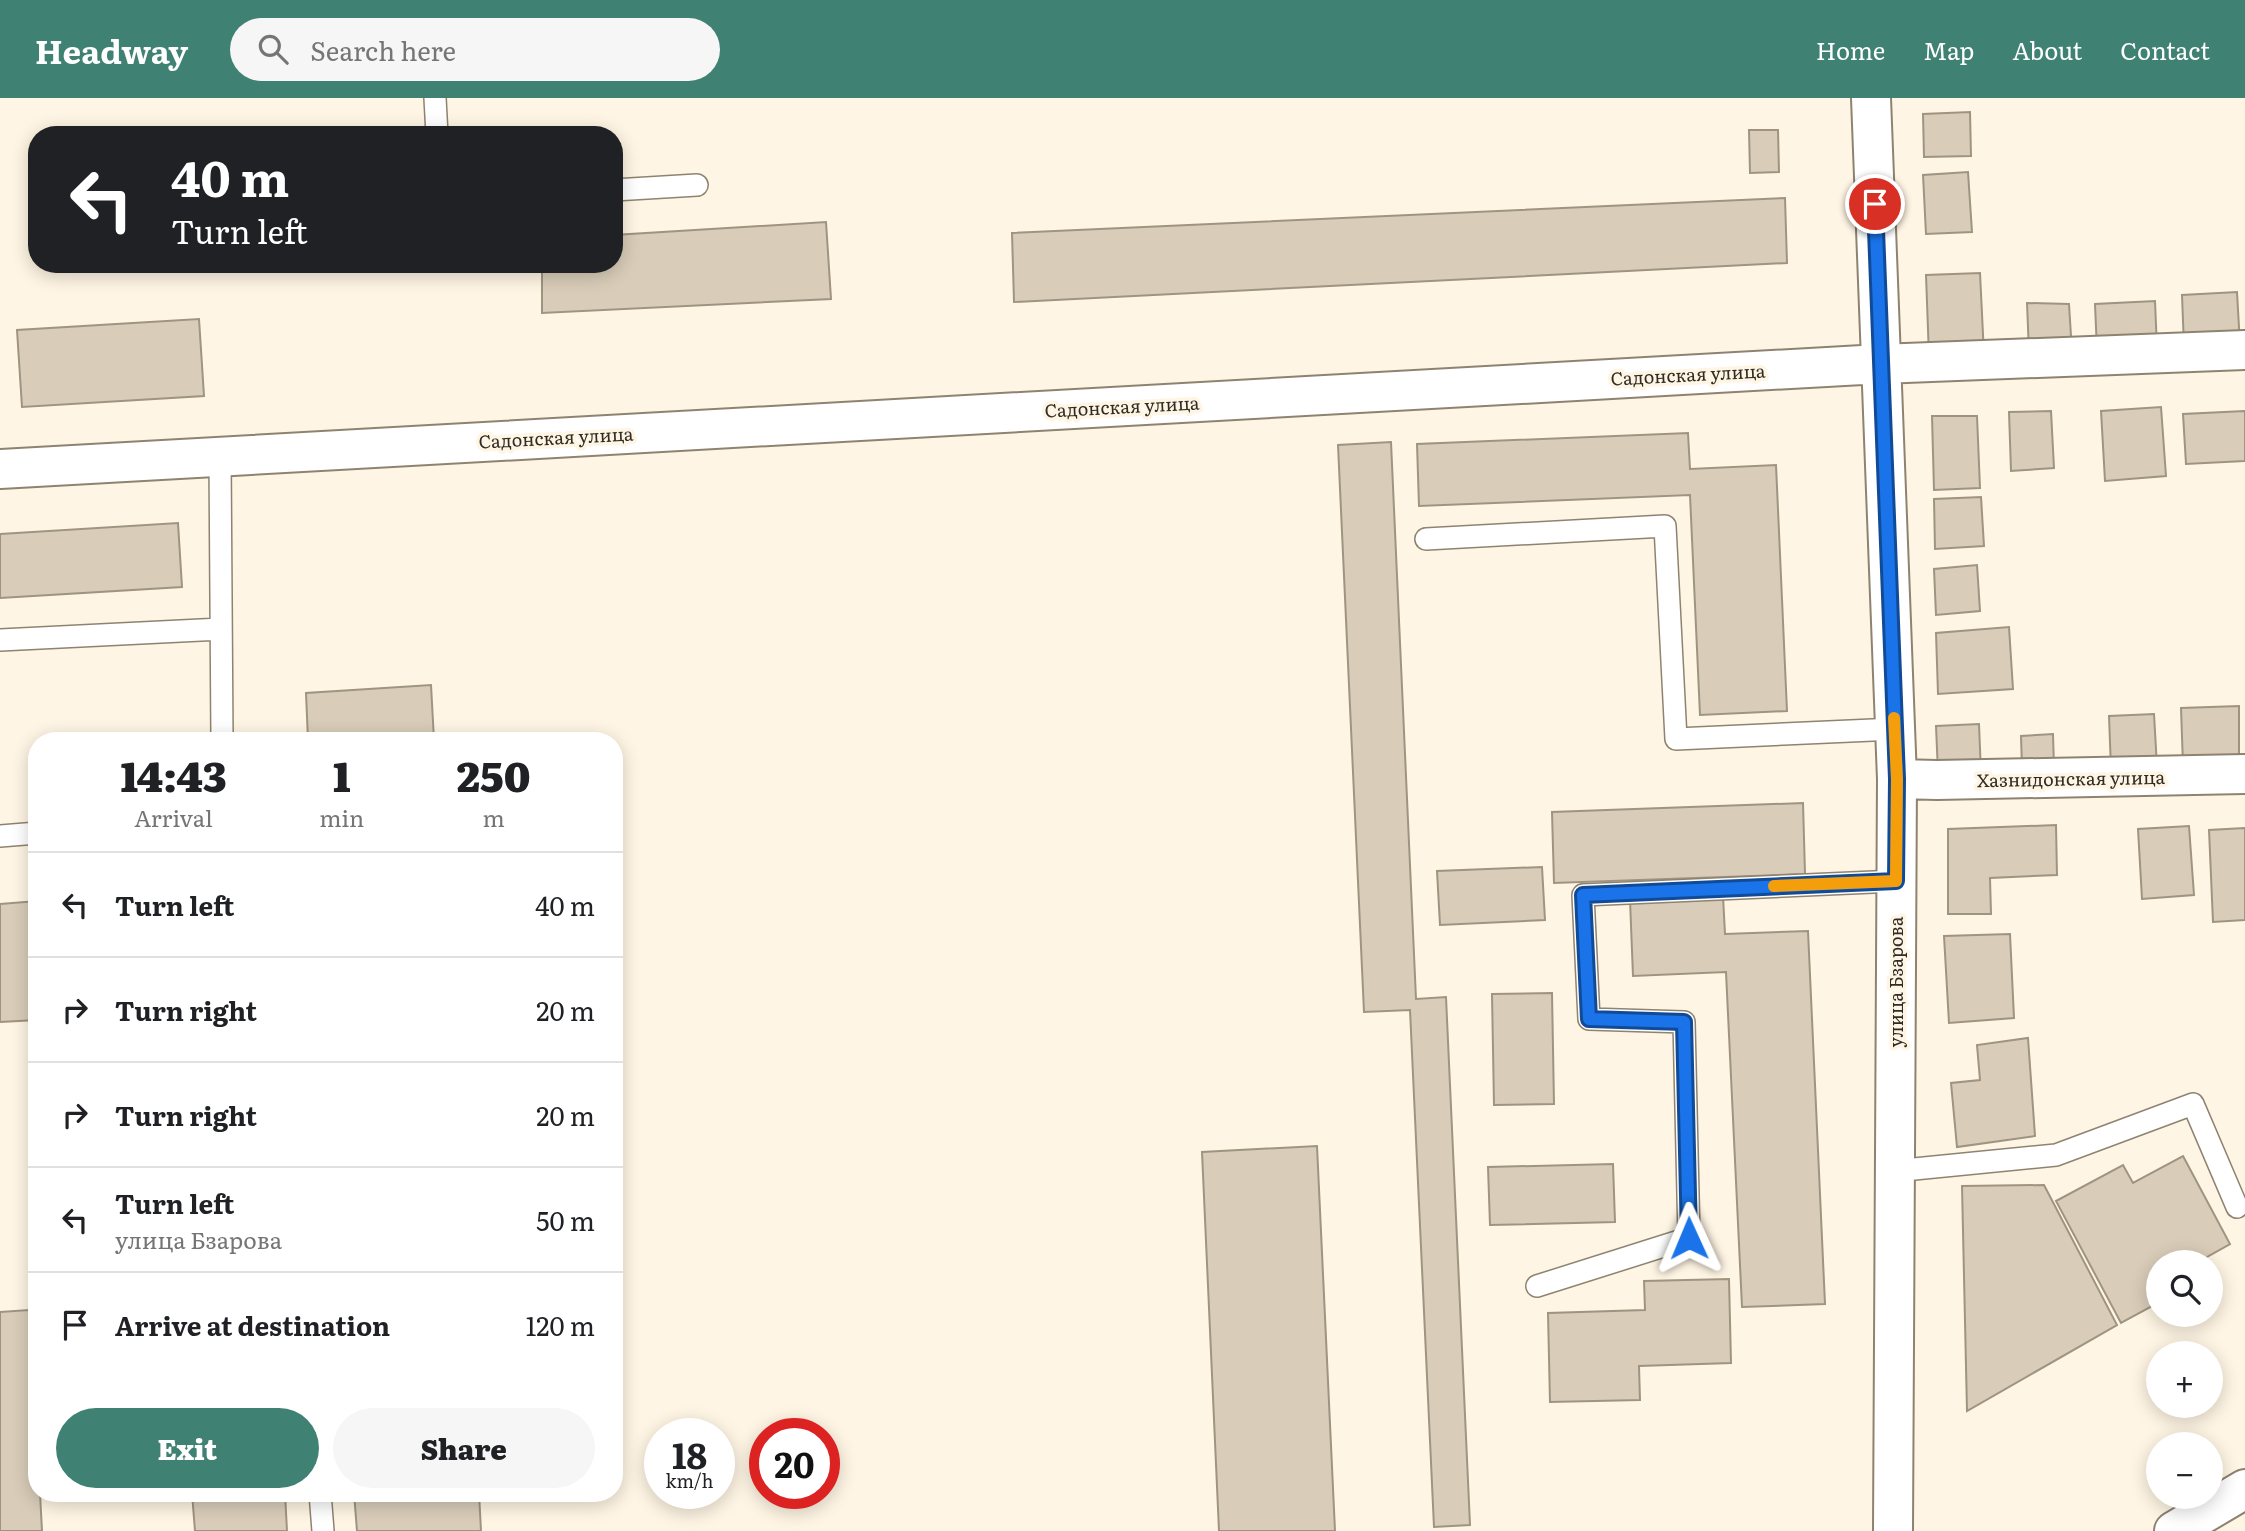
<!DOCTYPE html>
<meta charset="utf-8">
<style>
body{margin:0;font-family:Literata,serif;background:#f6f6f6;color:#202124;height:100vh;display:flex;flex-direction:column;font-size:26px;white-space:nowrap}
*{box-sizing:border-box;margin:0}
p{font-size:23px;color:#757577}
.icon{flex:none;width:38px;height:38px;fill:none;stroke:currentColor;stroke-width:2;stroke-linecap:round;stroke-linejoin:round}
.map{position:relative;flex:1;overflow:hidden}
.side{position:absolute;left:28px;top:634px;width:595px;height:770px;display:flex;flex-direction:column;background:#fff;border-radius:28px;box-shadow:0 4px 18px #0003}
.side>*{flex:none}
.hud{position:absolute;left:28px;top:28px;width:595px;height:147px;border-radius:28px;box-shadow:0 4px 18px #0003;background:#202124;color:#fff;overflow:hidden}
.buttons{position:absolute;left:2146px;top:1152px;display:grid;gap:14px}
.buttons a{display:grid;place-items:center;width:77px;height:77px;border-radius:50%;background:#fff;box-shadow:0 4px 18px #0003;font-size:35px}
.speed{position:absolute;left:644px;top:1320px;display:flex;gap:14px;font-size:35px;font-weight:700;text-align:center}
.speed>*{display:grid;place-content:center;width:91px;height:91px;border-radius:50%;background:#fff;box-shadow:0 4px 18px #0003;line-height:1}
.speed small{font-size:18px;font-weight:400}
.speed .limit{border:10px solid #d22;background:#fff;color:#111}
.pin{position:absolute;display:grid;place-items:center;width:60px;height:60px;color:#fff;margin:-30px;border:4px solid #fff;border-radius:50%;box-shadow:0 2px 7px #0007}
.me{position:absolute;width:77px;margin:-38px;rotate:359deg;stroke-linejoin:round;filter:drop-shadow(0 0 5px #0008)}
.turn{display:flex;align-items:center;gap:24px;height:147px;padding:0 28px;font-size:32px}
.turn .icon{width:91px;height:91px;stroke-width:2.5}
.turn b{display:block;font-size:49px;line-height:60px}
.eta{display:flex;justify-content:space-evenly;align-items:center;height:119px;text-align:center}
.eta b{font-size:42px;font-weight:800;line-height:49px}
.cta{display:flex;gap:14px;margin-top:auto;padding:14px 28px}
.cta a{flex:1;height:80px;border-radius:42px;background:#3f8173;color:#fff;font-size:28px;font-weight:800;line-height:80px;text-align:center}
.cta a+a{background:#f6f6f6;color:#202124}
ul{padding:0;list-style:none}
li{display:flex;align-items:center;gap:21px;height:105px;padding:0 28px;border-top:2px solid #e0e0e0}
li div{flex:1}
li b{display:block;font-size:26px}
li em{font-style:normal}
header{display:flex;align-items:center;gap:42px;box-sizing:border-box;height:98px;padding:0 35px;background:#3f8173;color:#fff}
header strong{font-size:33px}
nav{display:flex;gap:38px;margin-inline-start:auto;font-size:24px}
.search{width:490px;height:63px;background:#f6f6f6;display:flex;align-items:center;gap:18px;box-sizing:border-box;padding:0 24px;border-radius:38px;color:#757577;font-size:26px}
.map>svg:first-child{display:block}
.building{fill:#d9cdb9;stroke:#9f9480;stroke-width:2}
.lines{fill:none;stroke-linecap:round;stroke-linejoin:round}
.service-casing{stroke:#8e8370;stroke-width:24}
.minor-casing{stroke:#8e8370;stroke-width:42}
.secondary-casing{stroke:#8e8370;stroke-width:42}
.service{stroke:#fff;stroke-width:21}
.minor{stroke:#fff;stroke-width:38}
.secondary{stroke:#fff;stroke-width:38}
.route-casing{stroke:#114b97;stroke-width:18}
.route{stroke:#1a73e8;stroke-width:12}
.slow{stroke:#f59e0b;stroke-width:12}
.labels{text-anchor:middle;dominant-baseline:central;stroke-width:7;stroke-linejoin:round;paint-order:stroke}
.street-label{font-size:18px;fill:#302c24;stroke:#fff5e4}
</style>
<header>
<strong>Headway</strong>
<div class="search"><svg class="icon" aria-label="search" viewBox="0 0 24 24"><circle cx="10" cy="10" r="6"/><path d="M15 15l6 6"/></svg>Search here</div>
<nav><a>Home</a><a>Map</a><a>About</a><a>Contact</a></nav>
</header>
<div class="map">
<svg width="2245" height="1433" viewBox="0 0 2245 1433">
<rect width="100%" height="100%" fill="#fff5e4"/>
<!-- building -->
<path class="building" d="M1970,14L1971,58L1924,59L1923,16Z
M1749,32H1778L1779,74L1750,75Z
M1968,74L1972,134L1926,136L1923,77Z
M1785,100L1787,165L1014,204L1012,135Z
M826,124L831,201L542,215V166H614V137Z
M1980,175L1984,257L1929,259L1926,177Z
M2237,194L2240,247L2184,249L2182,197Z
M2155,203L2157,251L2097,253L2095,206Z
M2027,205L2069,206L2072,254H2029Z
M199,221L204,298L22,309L17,232Z
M2161,309L2166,378L2105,383L2101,313Z
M2051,313L2054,370L2011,373L2009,314Z
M2245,313V363L2186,366L2183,316Z
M1932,318H1977L1980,390L1934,392Z
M1688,335L1690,371L1776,367L1787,613L1700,617L1690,397L1419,408L1417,346Z
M1391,344L1416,901L1446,899L1470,1427L1434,1429L1410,912L1364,914L1338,347Z
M1981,399L1984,448L1935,451L1934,401Z
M178,425L182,489L0,500V436Z
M1977,467L1980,513L1936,517L1934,471Z
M2009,529L2013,591L1938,596L1936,535Z
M431,587L434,642H308L306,595Z
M2239,608V665L2183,667L2181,610Z
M2154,616L2157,669L2111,671L2109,618Z
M1979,626L1981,675H1938L1936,628Z
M2053,636L2054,669L2022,670L2021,638Z
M1803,705L1805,776L1554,785L1552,714Z
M2056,727L2057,777L1990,780L1991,816H1948V731Z
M2189,728L2194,797L2142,801L2138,731Z
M2245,730V822L2213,824L2209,732Z
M1542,769L1545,822L1440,827L1437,773Z
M1723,798L1725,836L1808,833L1825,1206L1742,1209L1726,874L1633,878L1630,802Z
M37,803V922L0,924V806Z
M2010,836L2014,920L1949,925L1944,838Z
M1552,895L1554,1006L1494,1007L1492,896Z
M2028,940L2035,1038L1957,1049L1951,985L1980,982L1977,947Z
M1317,1048L1335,1433H1219L1202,1054Z
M2183,1058L2230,1146L2198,1164H2158V1205L2121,1225L2056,1103L2123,1067L2133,1085Z
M1613,1066L1615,1124L1490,1127L1488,1069Z
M2044,1087L2117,1227L1967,1313L1962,1088Z
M1729,1181L1731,1265L1639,1268L1640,1302L1550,1304L1548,1215L1645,1212L1644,1183Z
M29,1212L37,1347V1395H40L42,1433H0V1214Z
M192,1395H285L287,1433H195Z
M354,1395H479L481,1433H357Z"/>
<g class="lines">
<!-- service casing -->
<g class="service-casing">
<path id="service" d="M435,0L437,37
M614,92L697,87
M220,358L222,642
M1426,441L1665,428L1676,641L1895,631
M0,542L221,531
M0,738L37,735
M1894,1073L2056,1057L2193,1006L2237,1109
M1537,1188L1689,1140L1684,924L1589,921L1583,797L1896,783
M320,1395L323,1433"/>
</g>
<!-- minor casing -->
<g class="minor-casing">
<path id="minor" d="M1871,0L1897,681L1893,1433
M0,371L1880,266L2245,252
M1897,681L1937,682L2245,676"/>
</g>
<!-- secondary casing -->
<g class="secondary-casing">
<path id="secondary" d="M2174,1433L2245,1391"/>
</g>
<!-- service -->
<use href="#service" class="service"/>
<!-- minor -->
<use href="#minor" class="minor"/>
<!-- secondary -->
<use href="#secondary" class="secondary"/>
</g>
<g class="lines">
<!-- route casing -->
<g class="route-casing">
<path id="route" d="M1689,1140L1684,924L1589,921L1583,797L1896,783L1897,681L1875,106"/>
</g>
<!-- route -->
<use href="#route" class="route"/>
<!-- slow -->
<path class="slow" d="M1774,788L1896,783L1897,681L1894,620"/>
</g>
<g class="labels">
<!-- street labels -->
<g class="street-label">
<text transform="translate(1688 276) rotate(-3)">Садонская улица</text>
<text transform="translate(1122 308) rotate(-3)">Садонская улица</text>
<text transform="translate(556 339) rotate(-3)">Садонская улица</text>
<text transform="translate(2071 680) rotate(-1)">Хазнидонская улица</text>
<text transform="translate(1895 884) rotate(-90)">улица Бзарова</text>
</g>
</g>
</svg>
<div class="buttons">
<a><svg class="icon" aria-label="search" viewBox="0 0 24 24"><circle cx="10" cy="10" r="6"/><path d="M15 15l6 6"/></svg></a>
<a>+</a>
<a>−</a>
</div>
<div class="speed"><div>18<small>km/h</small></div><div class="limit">20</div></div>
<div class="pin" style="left:1875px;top:106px;background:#d93025"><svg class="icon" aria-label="arrive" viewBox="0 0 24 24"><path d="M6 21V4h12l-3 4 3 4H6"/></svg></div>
<svg class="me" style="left:1689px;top:1140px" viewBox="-20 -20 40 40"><path d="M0-17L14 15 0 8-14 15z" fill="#1a73e8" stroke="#fff" stroke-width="4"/></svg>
<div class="hud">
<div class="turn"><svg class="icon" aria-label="left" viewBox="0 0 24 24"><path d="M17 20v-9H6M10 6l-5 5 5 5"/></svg><div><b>40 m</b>Turn left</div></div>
</div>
<section class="side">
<div class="eta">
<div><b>14:43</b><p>Arrival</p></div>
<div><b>1</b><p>min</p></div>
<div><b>250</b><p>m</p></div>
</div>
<ul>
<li><svg class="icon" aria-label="left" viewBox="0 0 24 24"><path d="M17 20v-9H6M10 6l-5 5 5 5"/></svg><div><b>Turn left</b></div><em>40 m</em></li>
<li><svg class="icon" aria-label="right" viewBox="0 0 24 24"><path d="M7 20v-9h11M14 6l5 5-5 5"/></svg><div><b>Turn right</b></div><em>20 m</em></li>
<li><svg class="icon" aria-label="right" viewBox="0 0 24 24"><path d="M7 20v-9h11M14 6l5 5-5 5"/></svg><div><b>Turn right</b></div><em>20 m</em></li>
<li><svg class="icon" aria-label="left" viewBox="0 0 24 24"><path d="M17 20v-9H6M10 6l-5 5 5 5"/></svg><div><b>Turn left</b><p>улица Бзарова</p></div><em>50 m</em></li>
<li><svg class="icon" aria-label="arrive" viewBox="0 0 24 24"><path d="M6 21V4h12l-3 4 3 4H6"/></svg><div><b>Arrive at destination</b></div><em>120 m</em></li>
</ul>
<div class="cta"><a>Exit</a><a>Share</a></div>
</section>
</div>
